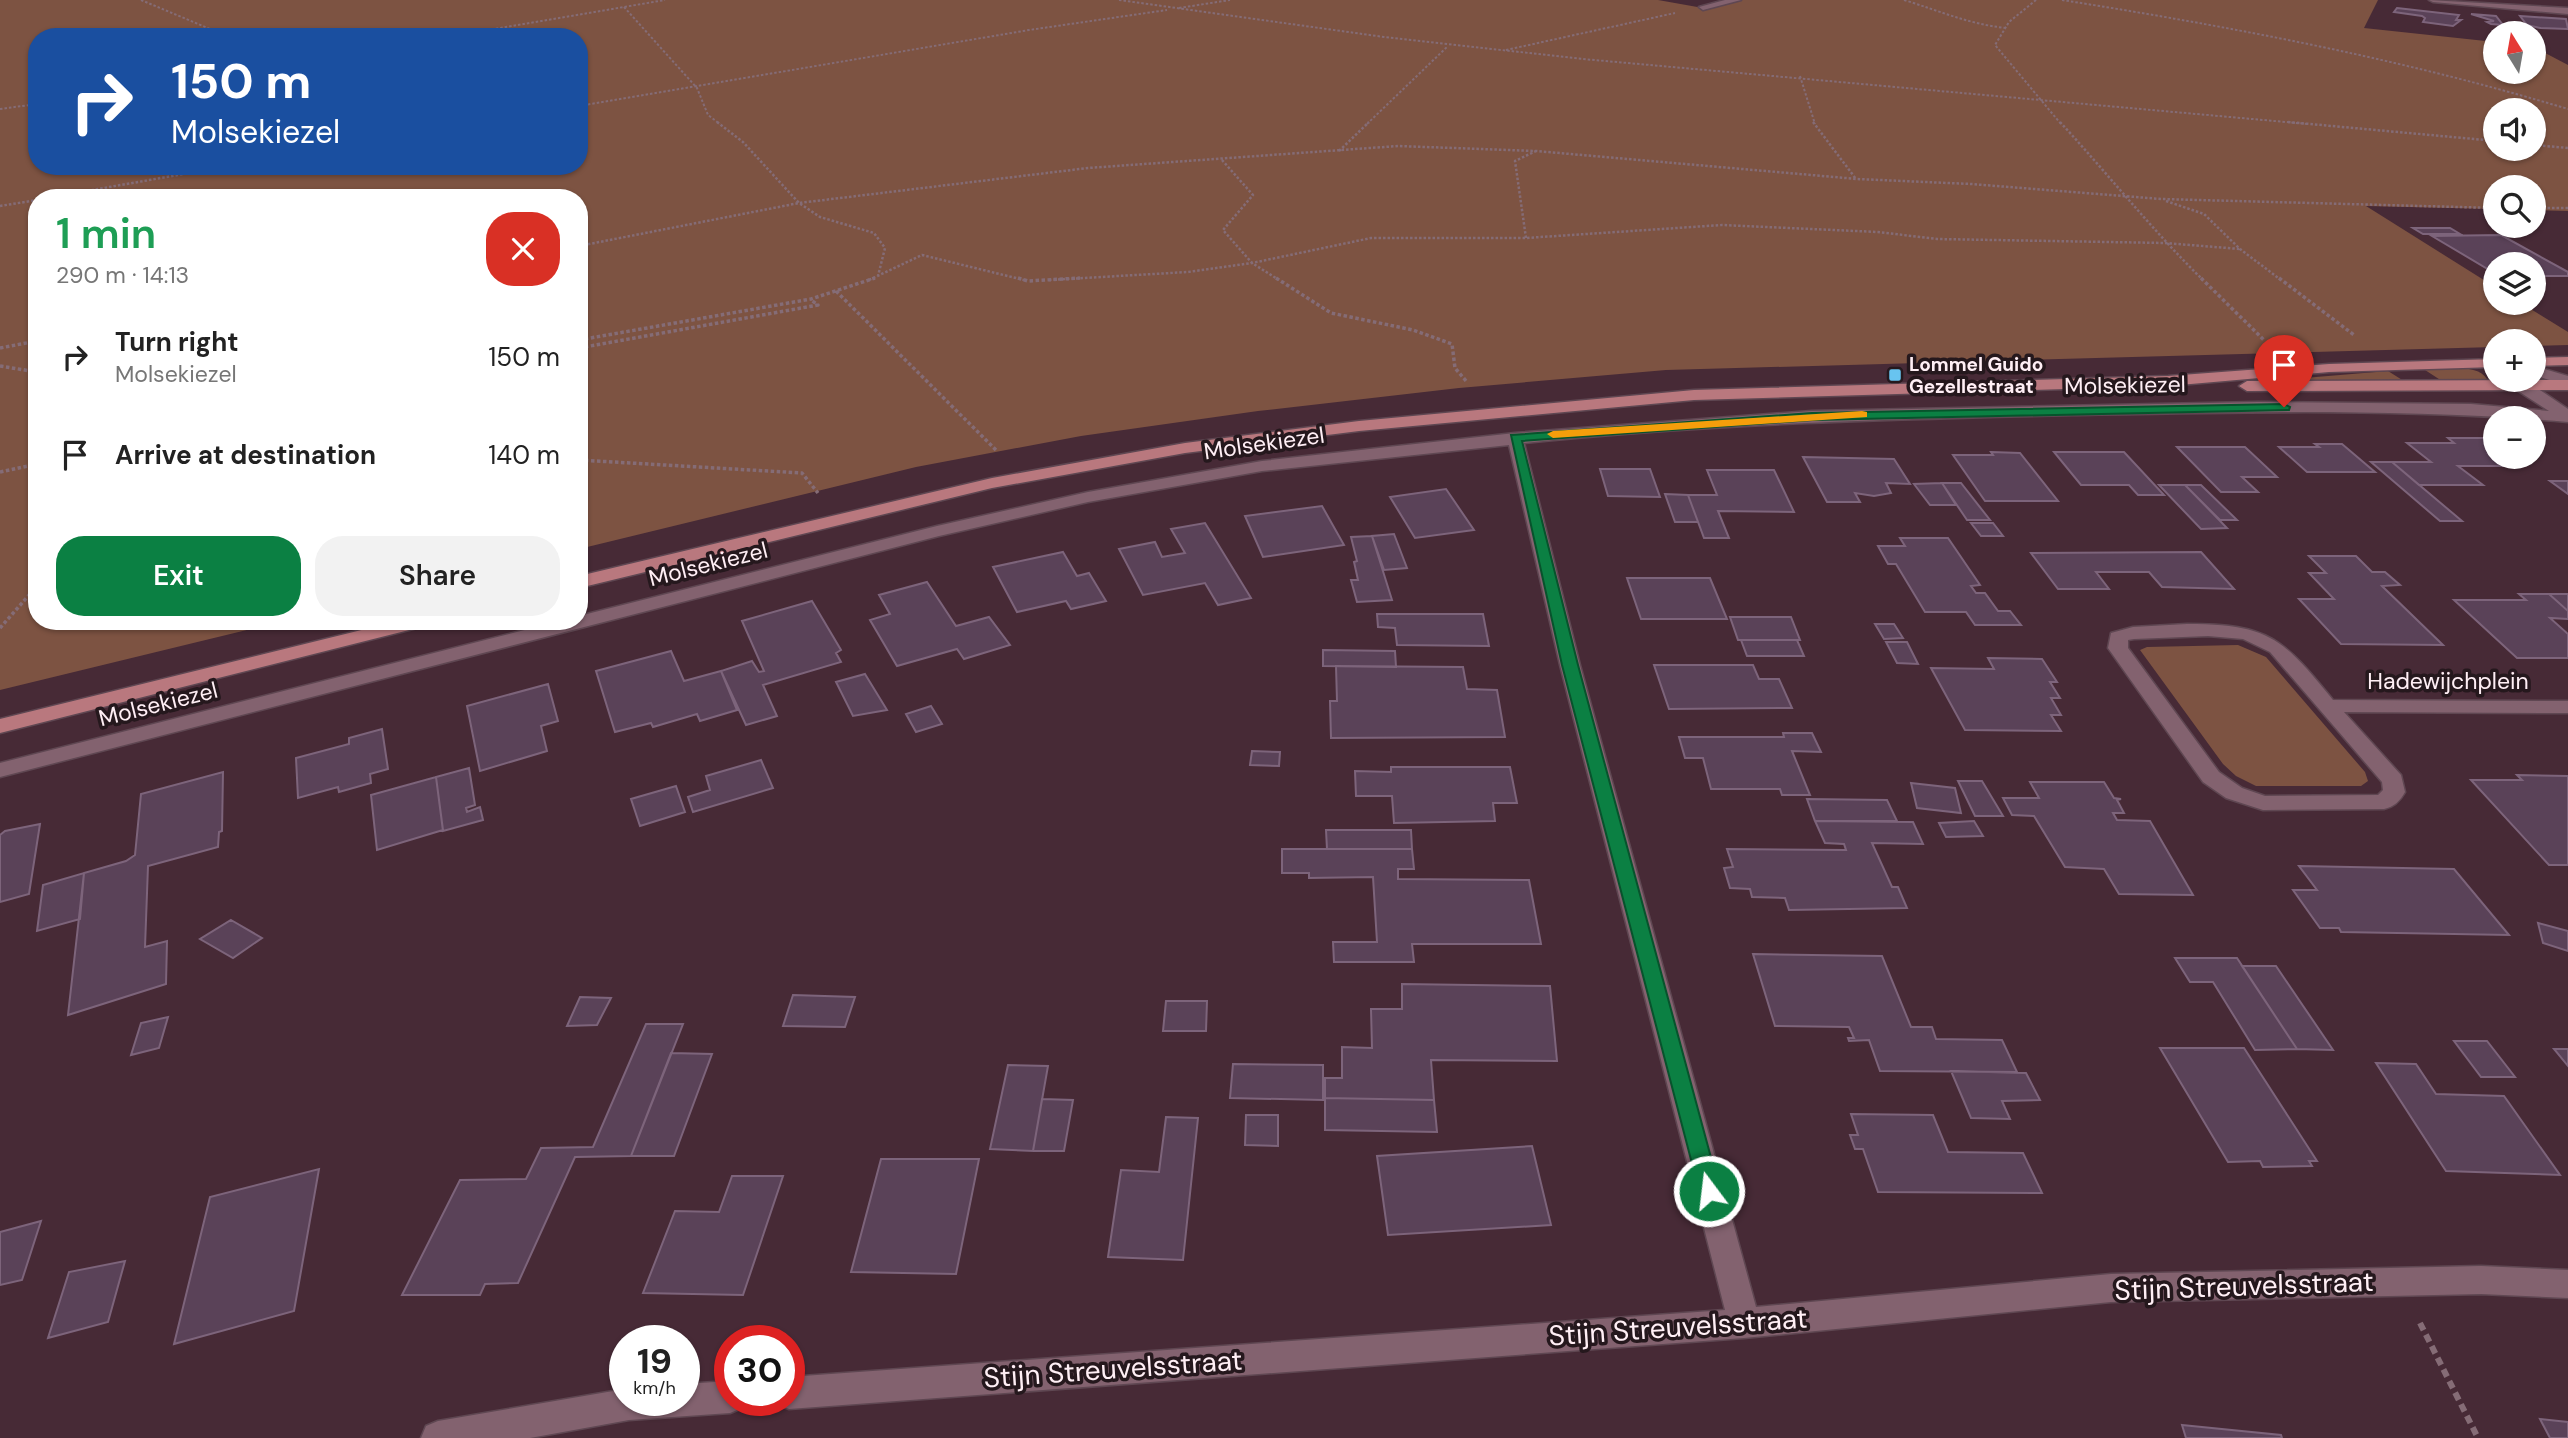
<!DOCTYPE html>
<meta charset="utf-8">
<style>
body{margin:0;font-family:"DM Sans",sans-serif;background:#f2f2f2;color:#222;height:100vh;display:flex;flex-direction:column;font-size:26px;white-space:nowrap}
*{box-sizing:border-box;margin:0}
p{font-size:23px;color:#767676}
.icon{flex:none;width:38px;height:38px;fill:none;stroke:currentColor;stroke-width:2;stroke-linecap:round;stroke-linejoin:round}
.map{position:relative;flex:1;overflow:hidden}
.panel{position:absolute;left:28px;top:189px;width:560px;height:441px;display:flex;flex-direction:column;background:#fff;border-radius:28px;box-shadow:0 2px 5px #0004}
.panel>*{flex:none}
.hud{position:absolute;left:28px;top:28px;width:560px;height:147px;border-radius:28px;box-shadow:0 2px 5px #0004;background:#1a4fa0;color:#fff;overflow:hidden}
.needle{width:46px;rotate:349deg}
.controls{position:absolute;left:2483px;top:21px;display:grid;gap:14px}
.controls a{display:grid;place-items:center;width:63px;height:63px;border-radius:50%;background:#fff;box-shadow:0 2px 5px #0004;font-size:35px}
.speed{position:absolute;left:609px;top:1325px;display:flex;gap:14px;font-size:35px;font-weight:700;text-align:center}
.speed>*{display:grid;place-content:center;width:91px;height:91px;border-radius:50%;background:#fff;box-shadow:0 2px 5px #0004;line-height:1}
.speed small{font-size:18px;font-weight:400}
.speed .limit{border:10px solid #d22;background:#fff;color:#111}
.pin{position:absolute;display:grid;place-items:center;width:60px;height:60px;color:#fff;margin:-72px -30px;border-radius:50% 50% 50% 0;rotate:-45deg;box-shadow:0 0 7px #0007}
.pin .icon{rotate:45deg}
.me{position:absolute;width:77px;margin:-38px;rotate:345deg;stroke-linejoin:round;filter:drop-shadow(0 0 5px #0008)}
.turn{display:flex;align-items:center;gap:24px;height:147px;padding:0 28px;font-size:32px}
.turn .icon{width:91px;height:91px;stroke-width:2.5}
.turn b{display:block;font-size:49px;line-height:60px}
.round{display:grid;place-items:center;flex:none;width:74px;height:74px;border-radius:28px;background:#f2f2f2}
.summary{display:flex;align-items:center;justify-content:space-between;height:119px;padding:0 28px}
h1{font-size:42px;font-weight:600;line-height:52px;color:#1e9e55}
.primary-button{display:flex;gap:14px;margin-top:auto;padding:14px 28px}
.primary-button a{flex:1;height:80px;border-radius:28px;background:#0b8043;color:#fff;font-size:28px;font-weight:600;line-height:80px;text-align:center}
.primary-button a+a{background:#f2f2f2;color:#222}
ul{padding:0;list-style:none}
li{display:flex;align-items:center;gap:21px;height:98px;padding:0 28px}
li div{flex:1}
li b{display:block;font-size:26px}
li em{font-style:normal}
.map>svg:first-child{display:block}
.green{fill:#7d5342;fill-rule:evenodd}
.building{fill:#5a4258;stroke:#7d647b;stroke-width:2}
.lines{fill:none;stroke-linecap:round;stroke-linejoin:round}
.minor-casing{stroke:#5f4752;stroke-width:3}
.major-casing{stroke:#5f4752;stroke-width:3}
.path-far3{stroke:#856c76;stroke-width:2;stroke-dasharray:2.5 2;stroke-linecap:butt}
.path-far2{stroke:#856c76;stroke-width:2.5;stroke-dasharray:2.5 2;stroke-linecap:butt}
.path-far1{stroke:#856c76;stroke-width:3.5;stroke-dasharray:3.5 2.5;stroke-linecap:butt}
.path{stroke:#856c76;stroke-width:6;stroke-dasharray:8 5;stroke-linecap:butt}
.minor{fill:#83626f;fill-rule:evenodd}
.major{fill:#b9787e;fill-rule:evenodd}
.route{fill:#0b8043;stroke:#07532c;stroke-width:2}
.slow{fill:#f59e0b}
.poi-dot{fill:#68c4f0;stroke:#25181d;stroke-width:2.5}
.labels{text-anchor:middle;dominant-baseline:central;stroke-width:7;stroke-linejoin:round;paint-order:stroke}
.far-poi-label{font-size:19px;font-weight:bold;fill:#ffeff5;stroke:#25181d;text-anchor:start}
.street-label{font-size:23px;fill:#ffeff5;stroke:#25181d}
.near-street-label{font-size:28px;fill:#ffeff5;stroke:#25181d}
</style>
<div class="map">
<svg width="2568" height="1438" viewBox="0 0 2568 1438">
<rect width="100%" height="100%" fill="#472a36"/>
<!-- green -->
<path class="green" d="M0,0H1658L1703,8L1740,0H2378L2364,28L2495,42L2496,72H2534V47L2568,65V211L2534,210V187H2496L2495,209L2366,206L2495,287L2496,303H2521L2568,332V345L2534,346V341H2496L2495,347L1666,370L1459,388L1258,411L1081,436L916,467L579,549V198H37V621H284L0,690ZM37,37H579V166H37ZM2496,110H2534V149H2496Z
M2425,370C2443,369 2477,363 2487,379L2445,383Z
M2388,371L2407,383L2281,380Z
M2238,645L2266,657L2365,772L2368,781L2361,786H2256L2236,776L2223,764L2140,650L2147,647Z"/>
<!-- building -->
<path class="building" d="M2397,8L2459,15L2456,20H2461L2453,26L2423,22L2425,18L2422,16L2394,12Z
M2471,14L2496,16L2503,25L2491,24L2487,22L2494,21Z
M2520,16L2566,19L2568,29L2540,28L2527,25Z
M2413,228H2450L2460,234H2423Z
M2501,235L2568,272V276H2534V264H2496V274L2432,236Z
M2448,438H2496V454H2489L2504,466H2458L2483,485H2419L2392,462H2431L2407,443H2454Z
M2315,444H2342L2375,472H2307L2279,447H2319Z
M2177,447H2245L2277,477H2242L2258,492H2221Z
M1991,452L2020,453L2058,501H1985L1953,455H1993Z
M2054,452H2124L2164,495H2138L2129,485H2081Z
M1803,457L1894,459L1910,484L1886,483L1891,493L1874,496L1855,493L1860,502H1827Z
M2371,462H2392L2462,521H2440Z
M1600,469H1650L1660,497L1608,496Z
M1707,470H1774L1794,512L1718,511L1729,538H1704L1688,495H1717Z
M2550,481H2568V494Z
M1942,483L1956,505H1930L1914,484Z
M1942,483H1961L1990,520H1967Z
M2159,485H2185L2227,528L2201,529Z
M2185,485H2201L2237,520H2220Z
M1446,489L1474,530L1415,538L1390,497Z
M1665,494L1688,495L1698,522H1675Z
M1322,506L1344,545L1263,557L1245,516Z
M1205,523L1251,598L1218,605L1205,583L1143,595L1119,549L1155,542L1162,557L1185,553L1171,529Z
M1971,523H1993L2003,536H1981Z
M1394,534L1407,568L1384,570L1372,536Z
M1372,536L1392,600L1357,602L1351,580H1358L1354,562L1357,561L1351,537Z
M1900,538H1948L1980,585L1971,586L1976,593H1985L1998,611H2010L2021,625H1975L1966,612H1925L1896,564H1888L1878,546H1905Z
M1063,552L1077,576L1089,573L1106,601L1071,609L1066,601L1017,612L993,567Z
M2201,552L2234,589L2162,587L2149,572H2096L2109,589H2058L2031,553Z
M2309,556H2356L2372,572H2385L2400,585L2382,586L2443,645L2341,644L2299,599H2334L2309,573H2326Z
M1627,578H1710L1727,619H1641Z
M927,582L956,626L989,617L1010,645L964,659L957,649L897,666L870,620L890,614L879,595Z
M2519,594H2549L2568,611V619L2550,618L2568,634V658H2517L2454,600H2526Z
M2549,594H2568V611Z
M812,601L841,650L836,653L841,662L763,685L777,716L746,725L721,671L752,661L759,672L764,671L742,621Z
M1377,614H1483L1489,646L1397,645L1395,628L1378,627Z
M1730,617H1791L1800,640H1738Z
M1875,624H1894L1903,638L1884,639Z
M1741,640H1797L1804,656H1747Z
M1886,642H1907L1918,664L1897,663Z
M1323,650L1395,651L1396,667L1323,666Z
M671,651L684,681L721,671L737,710L700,721L697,714L653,727L651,723L615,732L596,671Z
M1988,658L2042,659L2057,682H2050L2060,698H2051L2061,715H2051L2061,731L1965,730L1931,668L1994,669Z
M1654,665H1753L1759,679H1779L1792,708L1669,709Z
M1336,666L1463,667L1467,689L1497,690L1505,737L1331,738L1330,701H1337Z
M865,674L887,710L853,716L836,682Z
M548,684L558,721L541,726L547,751L480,771L467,706Z
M931,706L942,724L916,732L906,714Z
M382,729L388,769L370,774L371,783L339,792L338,787L298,798L296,758L349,744V738Z
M1783,733H1812L1821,752L1792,751L1810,795H1782L1780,789H1711L1703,758H1685L1679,737H1784Z
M1252,751L1280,752L1279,766L1250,765Z
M761,760L773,788L693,812L688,797L710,790L706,776Z
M1391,767H1510L1517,803H1493L1495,821L1394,823L1392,796H1356L1355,771L1391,772Z
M469,768L475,805L466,808L467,812L480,807L483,820L443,831L436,777Z
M223,772L222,831L219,832L218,847L148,866L145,947L167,941L166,984L68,1015L84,873L126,861L135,855L141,794Z
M2517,775L2568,776V865H2549L2471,780H2522Z
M436,777L443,830L377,850L371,795Z
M1958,781H1982L2003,816H1975Z
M2030,782H2104L2114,798L2121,799L2117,800L2124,813H2113L2117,820L2150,821L2193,895L2119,894L2104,869L2065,867L2034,816L2012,815L2003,798H2039Z
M1911,783L1955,788L1961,813L1917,808Z
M676,786L685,812L640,826L631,799Z
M1807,799L1887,800L1897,821H1815Z
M1815,821L1913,822L1923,844L1872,843L1892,887H1898L1907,908L1789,910L1785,898L1752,897L1750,889L1730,888L1724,868L1733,867L1727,849L1846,850L1844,844L1825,843Z
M1974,821L1983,836L1946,837L1939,823Z
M40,824L29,894L0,902V835L5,831Z
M1326,830H1411L1412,849H1327Z
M1282,849H1412L1414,869H1398V879L1529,880L1541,944H1412L1414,962H1334L1333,942H1377L1373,877L1309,878V873H1282Z
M2299,866L2454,869L2509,935L2341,932L2339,928H2320L2293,890H2317Z
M84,873L80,919L37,931L43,885Z
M231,920L262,938L233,958L200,939Z
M2538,923L2568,931V951L2543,943Z
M1753,954L1882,956L1911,1027H1932L1936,1039L2002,1040L2017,1072L1880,1071L1869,1040L1849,1041L1848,1038H1854L1849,1027L1775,1026Z
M2175,958H2237L2297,1049L2255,1050L2213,982H2190Z
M2242,966H2276L2333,1050L2297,1049Z
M1402,984L1550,986L1557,1061L1431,1060L1434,1100L1325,1098V1078H1342V1047L1372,1048L1371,1009H1402Z
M793,995L855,997L845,1027L783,1026Z
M580,997L611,998L597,1025L567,1026Z
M1166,1001H1207L1206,1031H1163Z
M168,1017L159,1048L131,1055L141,1023Z
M646,1024H683L631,1156L575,1157L518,1283L485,1284L480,1295H402L460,1180L526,1179L541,1148L593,1147Z
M2454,1041H2487L2515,1077H2481Z
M2160,1048H2244L2317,1161H2309L2312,1166L2263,1167L2260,1161L2228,1162Z
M2554,1049H2568V1066Z
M671,1053L712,1054L674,1156H631Z
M2376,1063L2416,1064L2436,1094L2504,1096L2560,1175L2446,1171Z
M1233,1064L1323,1065V1100L1230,1098Z
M1008,1065L1048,1066L1033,1151L990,1149Z
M1951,1071L2026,1073L2040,1100L2002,1101L2010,1119L1971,1118Z
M1325,1098L1434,1100L1437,1132L1325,1130Z
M1042,1099L1073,1100L1064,1151H1033Z
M1851,1114L1933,1115L1948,1152L2023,1153L2042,1193L1878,1192L1863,1149H1855L1850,1135H1858Z
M1246,1115H1278V1146L1245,1145Z
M1166,1117L1198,1118L1183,1260L1108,1257L1121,1170L1159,1172Z
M1532,1146L1551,1225L1388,1235L1377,1156Z
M881,1159H979L956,1274L851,1272Z
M319,1169L294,1311L174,1344L210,1197Z
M732,1176H783L743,1295L643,1293L675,1211L719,1212Z
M41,1221L22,1280L0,1285V1232Z
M125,1261L108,1322L48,1338L69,1272Z
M2540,1419L2568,1422V1438H2550Z
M2182,1425L2281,1435L2282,1438H2186Z"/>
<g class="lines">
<!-- minor casing -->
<g class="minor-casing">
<path id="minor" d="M1725,0H1741L1703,10L1699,7Z
M2429,0L2568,8V14L2433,2Z
M2534,366L2568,376V386L2534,375Z
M2511,380H2525L2568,409V422C2404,408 2238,412 2073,415C1889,419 1707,424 1524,443L1580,665L1756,1307L2111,1274L2481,1266L2568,1270V1298L2481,1294L2111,1302L1744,1338L789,1409L777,1404L776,1400H789V1377L1725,1310L1560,665L1509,445L1262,471L1088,502L939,536L0,777V763L560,621H579V616L937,526L1088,492L1262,461L1515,433L1812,411L2258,402L2471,404L2549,411L2515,389Z
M2187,624C2270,624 2283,639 2333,700L2568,701V713L2344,712L2401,775L2405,792C2400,801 2394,807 2384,809L2263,810L2226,798L2203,782L2108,648L2111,633L2133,627ZM2208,636L2243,639L2270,652L2382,782L2383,790L2378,795L2265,796L2242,788L2219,772L2128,648V640L2134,639Z
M730,1381V1400H745L742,1408L730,1413L629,1420L530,1438H421L426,1426L438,1421L625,1389V1400H684V1384Z"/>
</g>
<!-- major casing -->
<g class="major-casing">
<path id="major" d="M2568,357V365L2534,366V358Z
M2496,359V367L2329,372L2168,386L1694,400L1359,431L1185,453L992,488L579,588V576L992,478L1185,443L1359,421L1694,390L2168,376L2329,364Z
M2568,380V390L2247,391L2239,386L2247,381Z
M398,621H431L429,625L0,733V719Z"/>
</g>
<!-- path-far3 -->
<path class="path-far3" d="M141,0L229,37
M1119,0L1384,37L1583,59L2308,124
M1904,0C1940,11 1968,24 2006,28
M2036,0L2009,22L1995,45L2061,124
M2062,0C2233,27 2402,59 2568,109
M624,7L697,88L708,115L720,124
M1179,8L1230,0
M447,37L665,0
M1506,50L1675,13
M1800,76L1815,124
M579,106L1029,30L1167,10
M0,109L37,104
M1367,124L1448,46"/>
<!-- path-far2 -->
<path class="path-far2" d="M717,122L743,142L799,203L820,217L874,233L885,248L878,276
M1813,122L1856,179
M2060,122C2108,174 2152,230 2203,280
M2288,122L2496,141
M2534,145L2568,148
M1339,151L1369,122
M1222,160L1253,195L1223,230L1252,263L1279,280
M47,198L229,166
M2166,201L2204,214L2240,249L2281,280
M0,206L37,200
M2534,208H2568
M1526,238L1515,161L1536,151
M579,246L799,203L1088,168L1398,146L1536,151L1857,179L1971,184L2161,199L2496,208
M869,280L922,255L1024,280
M1049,280L1188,272L1252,263L1371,238H1526L1722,225L1878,232L1937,239L2165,243L2240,249"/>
<!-- path-far1 -->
<path class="path-far1" d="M1018,278L1028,281L1080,278
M1276,278L1331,313L1413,330L1452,344L1455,368L1467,382
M2201,278L2265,341
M2279,278L2354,335
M836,291L996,450
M579,340L811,299L875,278
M0,348L37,341
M579,348L818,305L811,300
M0,366L37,372
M579,460L802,473L818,493
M0,472L37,464
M0,628L37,586"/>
<!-- path -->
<path class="path" d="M2420,1323L2478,1438"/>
<!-- minor -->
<use href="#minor" class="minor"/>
<!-- major -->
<use href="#major" class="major"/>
</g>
<!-- route -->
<path class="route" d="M2284,404L2290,407L2289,410L1812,420L1522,441L1578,665L1720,1191L1717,1198L1709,1201L1701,1198L1562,665L1511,435L1812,413Z"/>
<!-- slow -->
<path class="slow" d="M1862,411L1867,412V417L1553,438L1547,434L1553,431Z"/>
<!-- markers -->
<rect class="poi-dot" x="1888" y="368" width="14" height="14" rx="3.5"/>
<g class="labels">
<!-- far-poi labels -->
<g class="far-poi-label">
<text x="1909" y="364">Lommel Guido<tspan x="1909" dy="22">Gezellestraat</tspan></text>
</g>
<!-- street labels -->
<g class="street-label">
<text transform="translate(2125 385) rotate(-1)">Molsekiezel</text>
<text transform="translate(1264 443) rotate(-8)">Molsekiezel</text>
<text transform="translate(708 564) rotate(-14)">Molsekiezel</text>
<text x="2448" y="681">Hadewijchplein</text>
<text transform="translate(158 704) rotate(-14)">Molsekiezel</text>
</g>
<!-- near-street labels -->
<g class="near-street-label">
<text transform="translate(2244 1286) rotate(-2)">Stijn Streuvelsstraat</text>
<text transform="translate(1678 1327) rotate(-4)">Stijn Streuvelsstraat</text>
<text transform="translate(1113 1369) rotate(-4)">Stijn Streuvelsstraat</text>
</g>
</g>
</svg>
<div class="controls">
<a><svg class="needle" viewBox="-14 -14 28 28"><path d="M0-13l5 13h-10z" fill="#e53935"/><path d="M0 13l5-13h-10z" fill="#767676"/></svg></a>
<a><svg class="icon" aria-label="sound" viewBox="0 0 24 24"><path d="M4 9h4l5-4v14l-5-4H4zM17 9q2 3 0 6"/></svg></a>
<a><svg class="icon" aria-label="search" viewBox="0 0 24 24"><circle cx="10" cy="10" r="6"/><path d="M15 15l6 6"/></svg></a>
<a><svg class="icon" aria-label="layers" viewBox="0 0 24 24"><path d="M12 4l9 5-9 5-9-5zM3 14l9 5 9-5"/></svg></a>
<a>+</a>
<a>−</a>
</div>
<div class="speed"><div>19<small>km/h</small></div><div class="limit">30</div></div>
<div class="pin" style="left:2284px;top:407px;background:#d93025"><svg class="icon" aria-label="arrive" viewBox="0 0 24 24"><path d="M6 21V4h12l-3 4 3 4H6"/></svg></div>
<svg class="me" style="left:1709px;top:1191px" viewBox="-20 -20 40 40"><circle r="17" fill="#0b8043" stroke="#fff" stroke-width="3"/><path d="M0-11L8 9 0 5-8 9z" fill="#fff"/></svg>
<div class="hud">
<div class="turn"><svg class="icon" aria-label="right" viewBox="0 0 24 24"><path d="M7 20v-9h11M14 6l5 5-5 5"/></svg><div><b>150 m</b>Molsekiezel</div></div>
</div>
<section class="panel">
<div class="summary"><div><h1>1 min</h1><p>290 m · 14:13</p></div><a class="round" style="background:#d93025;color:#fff"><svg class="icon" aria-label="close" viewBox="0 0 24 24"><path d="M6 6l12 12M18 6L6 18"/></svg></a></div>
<ul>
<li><svg class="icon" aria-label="right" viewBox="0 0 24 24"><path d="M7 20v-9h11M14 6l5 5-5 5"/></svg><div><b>Turn right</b><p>Molsekiezel</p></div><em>150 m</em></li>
<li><svg class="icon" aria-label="arrive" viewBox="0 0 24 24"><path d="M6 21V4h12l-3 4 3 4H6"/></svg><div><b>Arrive at destination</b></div><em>140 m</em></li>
</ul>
<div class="primary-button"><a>Exit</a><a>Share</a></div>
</section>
</div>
